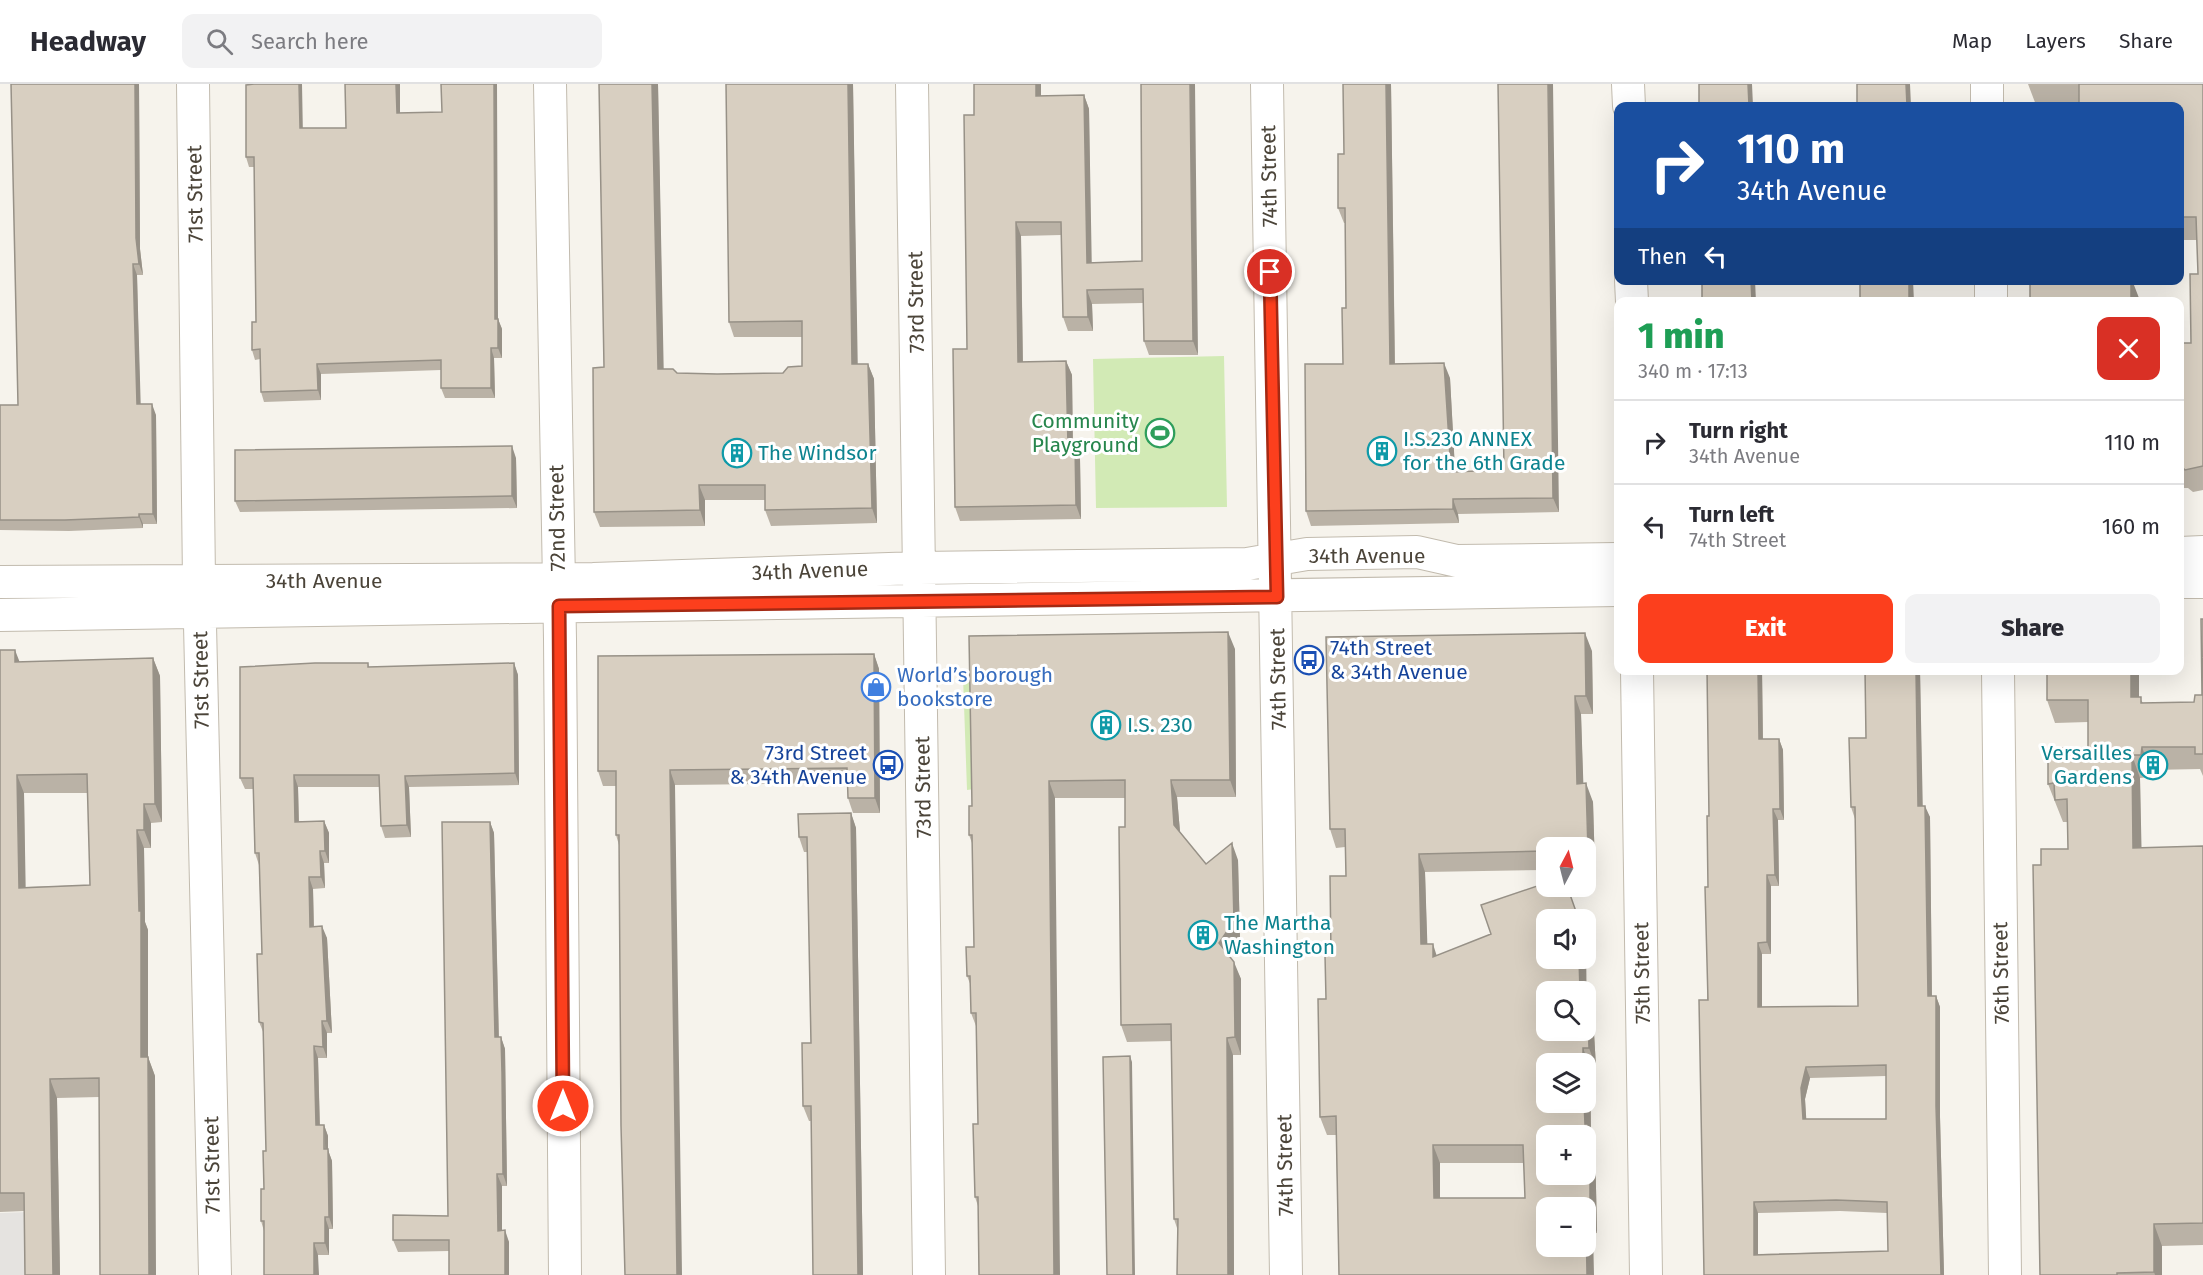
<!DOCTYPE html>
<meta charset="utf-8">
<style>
body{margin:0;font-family:"Fira Sans",sans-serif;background:#f2f2f3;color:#2b2b33;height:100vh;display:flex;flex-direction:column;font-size:22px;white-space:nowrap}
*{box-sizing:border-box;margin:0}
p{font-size:20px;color:#7c7c81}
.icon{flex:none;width:33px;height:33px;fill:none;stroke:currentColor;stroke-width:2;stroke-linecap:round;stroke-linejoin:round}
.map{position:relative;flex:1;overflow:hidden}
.sheet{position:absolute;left:1614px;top:213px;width:570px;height:378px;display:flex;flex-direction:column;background:#fff;border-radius:12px;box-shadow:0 6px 24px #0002}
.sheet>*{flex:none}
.top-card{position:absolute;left:1614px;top:18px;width:570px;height:183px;border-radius:12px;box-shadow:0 6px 24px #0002;background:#1a4fa0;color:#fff;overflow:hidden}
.needle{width:39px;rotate:7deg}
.controls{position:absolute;left:1536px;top:753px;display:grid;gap:12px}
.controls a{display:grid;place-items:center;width:60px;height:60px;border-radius:12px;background:#fff;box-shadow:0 6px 24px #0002;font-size:30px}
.pin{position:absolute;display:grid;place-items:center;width:51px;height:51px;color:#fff;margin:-26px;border:3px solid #fff;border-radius:50%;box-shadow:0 2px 6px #0007}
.me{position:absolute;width:66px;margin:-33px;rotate:0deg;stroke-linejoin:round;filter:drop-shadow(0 0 4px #0008)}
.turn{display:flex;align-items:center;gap:21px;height:126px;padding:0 24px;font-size:27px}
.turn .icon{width:78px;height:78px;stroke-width:2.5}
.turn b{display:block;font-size:42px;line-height:51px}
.then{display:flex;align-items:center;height:57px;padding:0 24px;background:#0003;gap:12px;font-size:22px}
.round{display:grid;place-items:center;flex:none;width:63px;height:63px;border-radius:12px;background:#f2f2f3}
.summary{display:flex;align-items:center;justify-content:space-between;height:102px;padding:0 24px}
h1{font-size:36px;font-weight:800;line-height:45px;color:#1e9e55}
.button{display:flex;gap:12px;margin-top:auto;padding:12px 24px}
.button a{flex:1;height:69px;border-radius:12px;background:#fc3f1d;color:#fff;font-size:24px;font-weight:800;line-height:69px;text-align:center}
.button a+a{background:#f2f2f3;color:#2b2b33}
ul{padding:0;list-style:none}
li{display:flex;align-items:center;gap:18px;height:84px;padding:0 24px;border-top:2px solid #e1e1e2}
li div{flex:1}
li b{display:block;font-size:22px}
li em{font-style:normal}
header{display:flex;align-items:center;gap:36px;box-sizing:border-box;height:84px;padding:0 30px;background:#fff;border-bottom:2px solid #e1e1e2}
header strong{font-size:28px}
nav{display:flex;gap:33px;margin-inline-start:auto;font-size:21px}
.search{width:420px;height:54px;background:#f2f2f3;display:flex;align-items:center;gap:15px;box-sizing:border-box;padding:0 21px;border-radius:12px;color:#7c7c81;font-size:22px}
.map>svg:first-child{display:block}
.green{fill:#d2eab5}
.parking{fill:#e5e3e0}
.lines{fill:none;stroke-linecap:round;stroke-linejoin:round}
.minor-casing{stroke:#c2bbae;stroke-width:34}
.minor{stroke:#fff;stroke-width:32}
.wall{fill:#bab2a6;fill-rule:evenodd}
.shaded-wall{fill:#979187}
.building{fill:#d8cfc1;stroke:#979187;stroke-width:1.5;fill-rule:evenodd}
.route-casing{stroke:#a42913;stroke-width:15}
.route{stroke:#fc3f1d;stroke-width:10}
.labels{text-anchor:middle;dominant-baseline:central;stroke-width:6;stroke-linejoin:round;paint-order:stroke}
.street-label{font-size:21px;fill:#4b4439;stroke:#fff}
.leisure-label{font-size:21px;fill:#27864d;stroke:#fff;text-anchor:end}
.culture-label{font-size:21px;fill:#0d838f;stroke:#fff;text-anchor:start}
.transit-label{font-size:21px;fill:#164399;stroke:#fff;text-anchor:start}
.shop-label{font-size:21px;fill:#366cbe;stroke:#fff;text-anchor:start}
</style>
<header>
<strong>Headway</strong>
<div class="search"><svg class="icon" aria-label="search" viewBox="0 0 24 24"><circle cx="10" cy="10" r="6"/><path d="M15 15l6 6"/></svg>Search here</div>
<nav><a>Map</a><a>Layers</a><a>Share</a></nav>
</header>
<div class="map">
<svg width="2203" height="1191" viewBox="0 0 2203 1191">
<rect width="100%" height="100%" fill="#f6f3ec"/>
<!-- green -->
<path class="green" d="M1224,272L1227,423L1096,424L1093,275Z
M963,592H971L974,705L967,706Z"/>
<!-- parking -->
<path class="parking" d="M28,1128L29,1191H0V1129Z"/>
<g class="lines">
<!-- minor casing -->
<g class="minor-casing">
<path id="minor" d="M193,0L199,497L215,1191
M550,0L560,555L565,1191
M912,0L929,1191
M1267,0L1286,1191
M1628,0L1629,22
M1987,0V22
M1631,196L1632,218
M1991,196V218
M2180,469L2203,468
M0,498L593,495L919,484L1247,480L1307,470L1417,468L1457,477L1618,475
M2180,498H2203
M0,531L1618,506
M1637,586L1646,1191
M1998,586L2005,1191"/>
</g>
<!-- minor -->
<use href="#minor" class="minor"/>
</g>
<!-- wall -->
<path class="wall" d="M11,0H139L140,165L143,191H137L140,320L156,331L157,440H143V444L69,447L0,446V321H18Z
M345,0H400V29L498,235L502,245V274H494L495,314H445L441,304V286L321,290V316L264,318L261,308L260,275L255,276L252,266L256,238L254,83H249L246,73L303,44H346Z
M599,0H658L663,285L677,289L717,290L783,289L802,282V253H734L729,238L726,0H853L857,280H868L874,295L877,439L771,442L765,426V416H705V442L600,443L594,428L604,283Z
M974,0H1041V12L1084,11L1089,25L1091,179L1142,177L1141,0L1198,271H1149L1144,257L1143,219L1092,220L1093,247H1068L1063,233L1061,151L1021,152L1023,278L1066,277L1072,291L1073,361H1075L1080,375L1081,435L960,437L955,423L967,265L974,31Z
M1391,0L1395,280L1450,294L1455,388L1504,386L1498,0L1559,428L1458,430L1459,439L1311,442L1306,427L1343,280L1346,224L1345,139H1344L1338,124L1344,70Z
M2028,0H2203V406L2193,408L2188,404H2180V259H2191L2198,190L2197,156H2180V22L2079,21H2036Z
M516,374L517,424L240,428L235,417Z
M2203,535V692L2200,685L2150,686V693L2140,694L2141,764L2203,762V1161L2162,1162V1191H2040L2041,781L2068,765L2067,738H2063L2048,700L2088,664V638L2055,639L2047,616V586H2139V613L2143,619L2194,618L2202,611Z
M1235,565L1236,713H1177L1180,748L1206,780L1238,776L1240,855L1229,871L1241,895V971H1233L1234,1191H1177L1178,1147L1174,1135L1172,957L1127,958L1121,941L1125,743V714H1055L978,1122L975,1113L978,1040L976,942L971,929V902L967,892L974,863L972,759L969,751L972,722Z
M0,566L19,578L153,574L160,592L162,738L151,739V764H144L145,838L148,846V973L155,992L99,1013L57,1014L60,1191H25L24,1127L0,1128ZM24,709H88L90,801L25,803Z
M1592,567L1593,630H1581L1583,699L1593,718L1595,785H1586V764H1546V786L1425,788L1427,860L1437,872L1586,855V930L1594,949L1596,983H1590L1591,1048L1595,1059L1597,1149L1339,1191L1336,1051H1327L1320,1033L1326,915L1331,871L1346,792L1345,763L1336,764L1330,745ZM1440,1079H1524L1525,1114H1440Z
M874,570L879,585L880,729H853L848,714V699L675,701L619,761L616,751V702H603L598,687Z
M368,579L369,583L514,579L518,591L519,701L409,703L411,753L385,754L381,742L379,703H298L299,737H324L329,749V779H324L325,804L313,805L314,843L327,854L332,949H327V974H318L320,1041H324L328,1052V1066L332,1077L333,1145H329V1171H318L264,1147L261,1137L264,1105L266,1067L264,950L259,938L262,870L259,781L255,769L253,705H245L240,694Z
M1707,586H1762L1763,655H1779L1783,666L1784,736H1778L1779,802H1771V870H1762V923L1858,922L1855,735L1851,723L1866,654L1865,586H1920L1922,722L1930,733L1932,912H1936L1940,923V1033L1944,1191H1704L1709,732ZM1886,992V1035H1806L1805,1015L1810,994ZM1840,1127L1887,1129L1888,1167L1758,1170V1129Z
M851,729L856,744L863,1191H813L811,1037H809L803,1022L811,959L807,768H804L799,753Z
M490,738L494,749L499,953H501L505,965L507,1102H502V1146L509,1158V1191H449V1167L398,1168L393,1156L448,1132Z"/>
<!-- shaded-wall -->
<path class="shaded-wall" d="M135,0H139L140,165L143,191L139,180L136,154Z
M299,0H302L303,54L300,44Z
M396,0H400V39L397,29Z
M494,0H497L498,235L502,245V274L498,264L495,235Z
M652,0H658L664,300L658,285Z
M848,0H853L858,295L852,280Z
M1036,0H1041V26L1036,12Z
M1190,0H1195L1198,271L1193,257Z
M1386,0H1391L1395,295L1390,280Z
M1548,0H1553L1559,428L1553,414Z
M1748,0H1752L1753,22H1749Z
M1906,0H1910L1911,22H1907Z
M1084,11L1089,25L1092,193L1087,179Z
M1016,138L1021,152L1023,292L1018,278Z
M133,180L137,191L141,331L137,320Z
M1751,196H1755L1756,218H1752Z
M1909,196H1913L1914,218H1909Z
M2125,196H2132L2139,214V218H2131Z
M1087,206L1092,220L1093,247L1088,233Z
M491,264L494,274L495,314L491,304Z
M1066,277L1072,291L1073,375L1068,362Z
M1444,279L1450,294L1456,403L1451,388Z
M317,280L321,290V316L318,306Z
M868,280L874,295L877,439L872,424Z
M152,320L156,331L157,440L153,430Z
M1075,361L1080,375L1081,435L1076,421Z
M512,362L516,374L517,424L512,412Z
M699,401L705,416V442L700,426Z
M1453,415L1458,430L1459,439L1453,425Z
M139,430L143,440V444L139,433Z
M1228,548L1235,565L1236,713L1230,696Z
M1585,549L1592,567L1593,630L1586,612Z
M15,566L22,584L15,578Z
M874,570L879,585L880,729L875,714Z
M153,574L160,592L162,738L155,720Z
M514,579L518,591L519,701L515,689Z
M1758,586H1762L1763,667L1759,655Z
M1916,586H1920L1923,733L1918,722Z
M2131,586H2139V635L2131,613Z
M1575,612L1581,630L1584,718L1577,700Z
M1779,655L1783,666L1784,736L1780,725Z
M2142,663L2150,686V693L2141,671Z
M2132,671L2140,694L2142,786L2133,764Z
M670,686L675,701L682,1191H677Z
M17,691L24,709L26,822L19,804Z
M294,691L298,703L299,749L295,738Z
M405,692L409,703L411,753L407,741Z
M1171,696L1177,713L1181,759L1174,741Z
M1049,697L1055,714L1060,1191H1054Z
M1586,699L1593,718L1595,785L1588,766Z
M144,720L151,739V764L144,746Z
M1925,722L1930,733L1932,923L1928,912Z
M1773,725L1778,736L1779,802L1775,791Z
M851,729L856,744L863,1191H858Z
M324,737L329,749V779L325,767Z
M490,738L494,749L499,965L495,953Z
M137,746L144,764L145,838L148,846V992L141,973Z
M1232,759L1238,776L1240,855L1225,876L1219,859Z
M320,767L324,779L325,804L321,793Z
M1419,770L1425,788L1428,879L1421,860Z
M1767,791L1771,802V870L1767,858Z
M309,793L313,805L314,855L310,843Z
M322,842L327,854L332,949L327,937Z
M1586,854V855L1587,949L1586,946V908H1580L1579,874H1586Z
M1758,859L1762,870V934L1758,923Z
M1433,860L1439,879L1433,873Z
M1234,878L1241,895V971L1235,953Z
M1936,912L1940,923V1033L1944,1191H1941L1936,1022Z
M1588,930L1594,949L1596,983L1589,964Z
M322,937L327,949V974L323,963Z
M501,953L505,965L507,1102L503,1090Z
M1227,954L1233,971L1234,1191H1228Z
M314,962L318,974L320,1052L316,1041Z
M1583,964L1590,983L1591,1048L1595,1059L1597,1149L1590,1131L1585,1040L1584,1018H1586V980H1583Z
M1130,972L1132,978L1135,1191H1133Z
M148,973L155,992L156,1191H149Z
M1806,983L1810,994L1805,1015L1807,1046L1803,1035L1801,1004Z
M50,995L57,1014L60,1191H53Z
M324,1041L328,1052V1066L332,1077L333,1145L329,1133Z
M1433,1061L1440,1079V1132L1434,1114Z
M497,1090L502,1102V1158L498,1147Z
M1754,1118L1758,1129V1182L1754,1171Z
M1586,1130L1593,1149L1594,1191H1587Z
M325,1133L329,1145V1171L325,1159Z
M2154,1140L2162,1162V1191H2155L2154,1188Z
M505,1146L509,1158V1191H505Z
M314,1159L318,1171L319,1191H314Z"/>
<!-- building -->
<path class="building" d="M11,0H135L136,154L139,180H133L137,320H152L153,430H139V433L65,436H0V321H18Z
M254,0H299L300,44H346L345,0H396L397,29L442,28L441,0H494L495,235H498V264H491V304H441V276L317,280L318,306L261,308L260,265L252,266V238H256L254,73H246V1Z
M599,0H652L658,285H673L677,289L717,290L783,289L788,283L802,282V237L729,238L726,0H848L852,280H868L872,424L765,426V401H699L700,426L594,428L593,284L604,283Z
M974,0H1036V12L1084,11L1087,179L1142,177L1141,0H1190L1193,257H1144L1143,205L1087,206L1088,233H1063L1061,138H1016L1018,278L1066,277L1068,362L1075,361L1076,421L955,423L953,265H967L964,31H974Z
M1343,0H1386L1390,280L1444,279L1451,388L1504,386L1498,0H1548L1553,414L1453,415V425L1306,427L1305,280H1343L1342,224H1346L1345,124H1338V70H1344Z
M1699,0H1748L1749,22H1699Z
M1857,0H1906L1907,22H1857Z
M2079,0H2203V382L2185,386L2180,381V259H2191L2190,190H2198L2196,133H2180V22H2079Z
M1702,196H1751L1752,218H1702Z
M1860,196H1909V218H1860Z
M2030,196H2131V218H2030Z
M512,362V412L235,417V366Z
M2201,535H2203V670H2195V663H2142L2141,671H2132L2133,764L2203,762V1139L2154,1140V1188L2117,1189V1191H2040L2033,781H2041V765H2068L2067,715L2055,716L2054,699L2048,700V664H2088V616H2047V586H2131V613H2141V619L2194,618L2195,611H2202Z
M1228,548L1230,696H1171L1174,741L1206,780L1232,759L1234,837L1219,859L1234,878L1235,953L1227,954L1228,1191H1177L1178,1135H1174L1171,940L1121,941L1119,743H1125V696L1049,697L1054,1191H979L978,1113H975L973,1040H978L976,929H971L970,892H967L966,863H974L972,751H969V722H972L969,552Z
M1585,549L1586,612H1575L1577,700L1586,699L1588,766H1586V764H1546V767L1419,770L1421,860H1433V873L1491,850L1481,821L1546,799V802H1567L1579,836H1546V874H1579L1580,908H1546V946H1586V930H1588L1589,964H1583V980H1546V1018H1584L1585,1040H1588L1590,1073V1131L1586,1130L1587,1191H1339L1336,1032L1320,1033L1318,915H1326L1325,871H1331L1330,792H1346L1345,745H1330L1326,553ZM1546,1052H1586V1090H1546ZM1433,1061H1523L1525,1114H1434ZM1546,1124H1586V1162H1546Z
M0,566H15V578L153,574L155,720H144V746H137L139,827H141V973H148L149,1191H100L99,994L50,995L53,1191H25L24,1109H0ZM87,690L90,801L19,804L17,691Z
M874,570L875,714H848L847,684L670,686L677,1191H625L621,1042L619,751H616V687H598V572Z
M315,579H368V583L514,579L515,689L405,692L407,741L381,742L379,691H294L295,738L324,737L325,767H320L321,793H309L310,843L322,842L327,937H322L323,963L314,962L316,1041H324V1065H328L329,1133H325V1159H314V1191H264V1137H261V1105H264L263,1067H266L263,939L259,938L257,870H262L259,769H255L253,694H240V583Z
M1707,586H1758L1759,655H1779L1780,725H1773L1775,791H1767V858L1758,859V923L1858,922L1855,723H1851L1849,654H1866L1865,586H1916L1918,722H1925L1928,912H1936V1022L1941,1191H1704L1699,916H1708L1705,803H1708L1707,732H1709ZM1886,981V1035H1803L1801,1004L1806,983ZM1836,1116L1887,1118L1888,1167L1754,1171V1118Z
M851,729L858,1191H813L811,1022H803L802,959H811L807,753H799L798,730Z
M442,738H490L495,953H501L502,989L503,1090H497L498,1147L505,1146V1191H449V1156H393V1131L448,1132Z
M1130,972L1133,1191H1107L1103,973Z"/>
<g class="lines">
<!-- route casing -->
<g class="route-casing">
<path id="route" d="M563,1022L559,522L1277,513L1270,188"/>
</g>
<!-- route -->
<use href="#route" class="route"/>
</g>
<!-- icons -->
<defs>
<g id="stadium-ring" transform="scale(1.5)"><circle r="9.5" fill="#fff" stroke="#2e9e5b" stroke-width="1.5"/><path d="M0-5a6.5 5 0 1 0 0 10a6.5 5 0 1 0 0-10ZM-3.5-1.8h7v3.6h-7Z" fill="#2e9e5b"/></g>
<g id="building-ring" transform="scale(1.5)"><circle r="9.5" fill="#fff" stroke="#0f9aa8" stroke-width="1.5"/><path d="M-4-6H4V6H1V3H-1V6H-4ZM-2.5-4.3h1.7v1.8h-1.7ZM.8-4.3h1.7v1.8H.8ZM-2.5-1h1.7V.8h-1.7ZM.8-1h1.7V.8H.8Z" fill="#0f9aa8"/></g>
<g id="bus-ring" transform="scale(1.5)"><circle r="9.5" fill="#fff" stroke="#1a4fb4" stroke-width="1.5"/><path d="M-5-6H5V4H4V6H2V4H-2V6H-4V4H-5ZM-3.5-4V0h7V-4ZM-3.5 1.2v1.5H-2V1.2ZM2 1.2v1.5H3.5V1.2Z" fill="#1a4fb4"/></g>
<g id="shop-ring" transform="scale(1.5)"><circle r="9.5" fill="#fff" stroke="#3f7fe0" stroke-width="1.5"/><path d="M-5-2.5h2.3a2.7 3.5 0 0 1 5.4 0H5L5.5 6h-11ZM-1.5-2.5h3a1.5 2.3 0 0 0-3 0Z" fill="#3f7fe0"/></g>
</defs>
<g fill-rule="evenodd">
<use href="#stadium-ring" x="1160" y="349"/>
<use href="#building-ring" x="1382" y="367"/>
<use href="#building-ring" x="737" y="369"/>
<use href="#bus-ring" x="1309" y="576"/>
<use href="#shop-ring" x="876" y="603"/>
<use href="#building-ring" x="1106" y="641"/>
<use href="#bus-ring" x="888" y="681"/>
<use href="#building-ring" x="2153" y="681"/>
<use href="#building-ring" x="1203" y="851"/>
</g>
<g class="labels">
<!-- street labels -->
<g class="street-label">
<text transform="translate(1269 92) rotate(-91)">74th Street</text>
<text transform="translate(195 110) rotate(-91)">71st Street</text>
<text transform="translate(916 218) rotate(-91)">73rd Street</text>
<text transform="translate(557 434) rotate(-91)">72nd Street</text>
<text x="1367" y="472">34th Avenue</text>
<text transform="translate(810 487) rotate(-2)">34th Avenue</text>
<text x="324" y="497">34th Avenue</text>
<text transform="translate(1278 595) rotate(-91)">74th Street</text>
<text transform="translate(201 596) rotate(-91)">71st Street</text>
<text transform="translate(923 703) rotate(-91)">73rd Street</text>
<text transform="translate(1642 889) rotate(-91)">75th Street</text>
<text transform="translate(2001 889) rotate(-91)">76th Street</text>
<text transform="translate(212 1081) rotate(-91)">71st Street</text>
<text transform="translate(1285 1081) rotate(-91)">74th Street</text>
</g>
<!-- leisure labels -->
<g class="leisure-label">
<text x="1139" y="337">Community<tspan x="1139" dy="24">Playground</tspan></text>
</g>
<!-- culture labels -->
<g class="culture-label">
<text x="1403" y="355">I.S.230 ANNEX<tspan x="1403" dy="24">for the 6th Grade</tspan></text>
<text x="758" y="369">The Windsor</text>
<text x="1127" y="641">I.S. 230</text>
<text x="2132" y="669" text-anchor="end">Versailles<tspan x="2132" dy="24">Gardens</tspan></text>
<text x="1224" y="839">The Martha<tspan x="1224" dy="24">Washington</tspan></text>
</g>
<!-- transit labels -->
<g class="transit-label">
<text x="1330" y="564">74th Street<tspan x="1330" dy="24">&amp; 34th Avenue</tspan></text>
<text x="867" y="669" text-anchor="end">73rd Street<tspan x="867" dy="24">&amp; 34th Avenue</tspan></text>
</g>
<!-- shop labels -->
<g class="shop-label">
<text x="897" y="591">World’s borough<tspan x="897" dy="24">bookstore</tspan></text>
</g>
</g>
</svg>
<div class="controls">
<a><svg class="needle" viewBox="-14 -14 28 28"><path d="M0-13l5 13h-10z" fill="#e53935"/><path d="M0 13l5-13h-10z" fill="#7c7c81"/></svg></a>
<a><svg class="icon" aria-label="sound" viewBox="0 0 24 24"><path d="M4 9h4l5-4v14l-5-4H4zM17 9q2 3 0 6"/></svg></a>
<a><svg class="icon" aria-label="search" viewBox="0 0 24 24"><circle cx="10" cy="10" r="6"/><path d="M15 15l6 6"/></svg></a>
<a><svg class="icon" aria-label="layers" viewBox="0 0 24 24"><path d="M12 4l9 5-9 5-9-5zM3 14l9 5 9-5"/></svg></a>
<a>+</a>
<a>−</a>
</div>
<div class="pin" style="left:1270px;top:188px;background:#d93025"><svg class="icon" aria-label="arrive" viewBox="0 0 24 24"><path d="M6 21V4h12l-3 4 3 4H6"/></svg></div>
<svg class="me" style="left:563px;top:1022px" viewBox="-20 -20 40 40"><circle r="17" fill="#fc3f1d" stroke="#fff" stroke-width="3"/><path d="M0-11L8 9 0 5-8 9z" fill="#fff"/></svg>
<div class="top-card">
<div class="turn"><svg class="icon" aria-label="right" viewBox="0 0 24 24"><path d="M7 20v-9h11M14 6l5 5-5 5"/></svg><div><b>110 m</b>34th Avenue</div></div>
<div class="then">Then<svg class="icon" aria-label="left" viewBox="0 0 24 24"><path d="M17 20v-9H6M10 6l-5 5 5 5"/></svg></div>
</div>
<section class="sheet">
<div class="summary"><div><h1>1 min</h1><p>340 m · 17:13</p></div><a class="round" style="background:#d93025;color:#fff"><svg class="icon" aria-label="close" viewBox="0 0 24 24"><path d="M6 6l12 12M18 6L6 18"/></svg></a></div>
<ul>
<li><svg class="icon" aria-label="right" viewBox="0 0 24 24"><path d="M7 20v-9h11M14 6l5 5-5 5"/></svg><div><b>Turn right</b><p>34th Avenue</p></div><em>110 m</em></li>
<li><svg class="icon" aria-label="left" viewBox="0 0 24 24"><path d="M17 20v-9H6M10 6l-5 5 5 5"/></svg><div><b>Turn left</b><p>74th Street</p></div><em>160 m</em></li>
</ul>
<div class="button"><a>Exit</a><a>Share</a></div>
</section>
</div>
